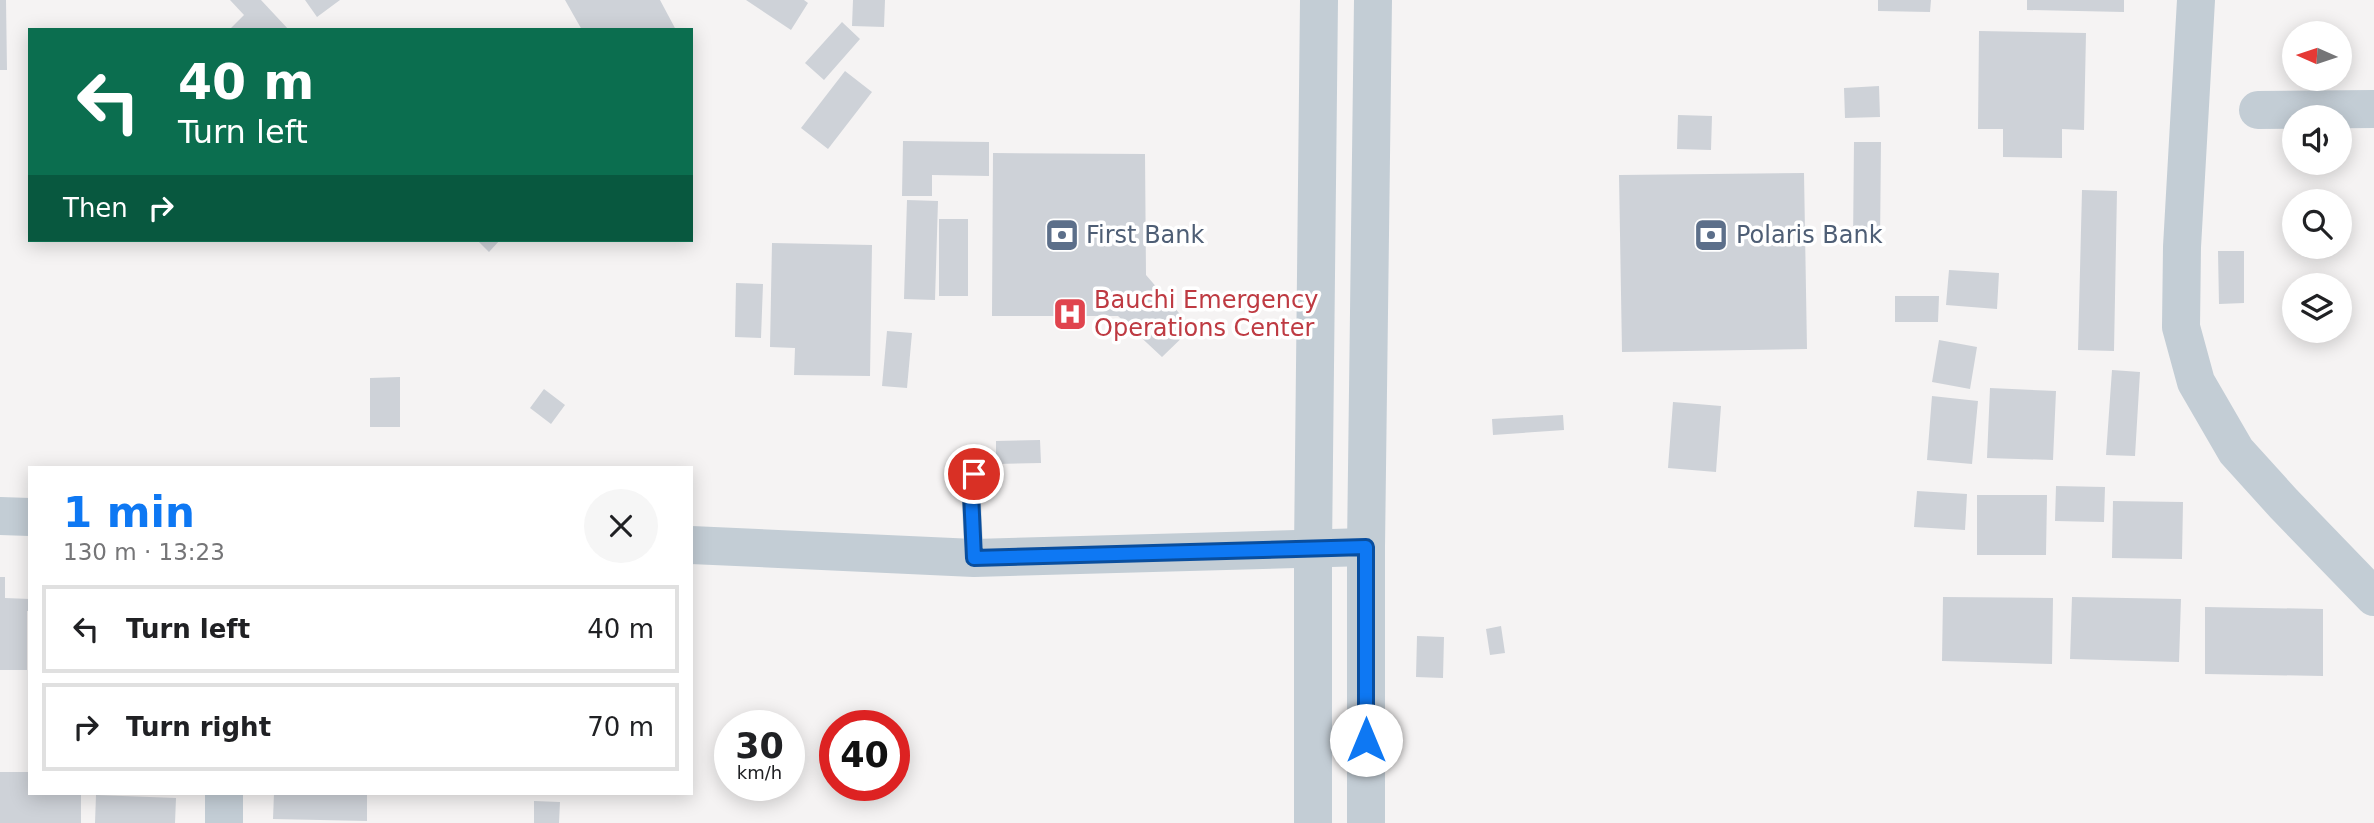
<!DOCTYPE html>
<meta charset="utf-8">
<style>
body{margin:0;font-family:"DejaVu Sans",sans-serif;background:#f6f6f6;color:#202124;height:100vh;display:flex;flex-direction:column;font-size:26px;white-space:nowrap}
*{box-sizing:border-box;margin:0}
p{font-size:23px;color:#757577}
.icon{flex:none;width:38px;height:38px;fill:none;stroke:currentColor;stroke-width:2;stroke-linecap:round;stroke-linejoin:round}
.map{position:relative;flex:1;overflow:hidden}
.sheet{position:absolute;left:28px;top:466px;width:665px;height:329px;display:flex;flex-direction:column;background:#fff;border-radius:0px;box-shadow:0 4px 18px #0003}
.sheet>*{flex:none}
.hud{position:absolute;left:28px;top:28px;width:665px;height:214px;border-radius:0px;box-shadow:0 4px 18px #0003;background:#0b6e4f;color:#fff;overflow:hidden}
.needle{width:46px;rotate:273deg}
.fabs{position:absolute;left:2282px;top:21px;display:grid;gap:14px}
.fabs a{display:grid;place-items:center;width:70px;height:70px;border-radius:50%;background:#fff;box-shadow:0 4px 18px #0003;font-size:35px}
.speed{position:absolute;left:714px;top:710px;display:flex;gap:14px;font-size:35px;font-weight:700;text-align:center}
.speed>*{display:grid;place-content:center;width:91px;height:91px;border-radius:50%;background:#fff;box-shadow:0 4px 18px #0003;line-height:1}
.speed small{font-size:18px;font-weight:400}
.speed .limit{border:10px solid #d22;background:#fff;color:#111}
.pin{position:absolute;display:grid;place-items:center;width:60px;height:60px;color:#fff;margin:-30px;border:4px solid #fff;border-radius:50%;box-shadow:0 2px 7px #0007}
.me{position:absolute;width:77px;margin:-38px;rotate:0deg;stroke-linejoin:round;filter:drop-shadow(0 0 5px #0008)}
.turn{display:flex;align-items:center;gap:24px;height:147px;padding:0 35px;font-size:32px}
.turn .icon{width:91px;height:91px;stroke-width:2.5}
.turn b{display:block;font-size:49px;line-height:60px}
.then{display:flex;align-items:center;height:66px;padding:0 35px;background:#0003;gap:14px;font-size:26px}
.round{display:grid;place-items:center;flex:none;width:74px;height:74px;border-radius:37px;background:#f6f6f6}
.overview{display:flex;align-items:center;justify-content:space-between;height:119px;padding:0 35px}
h1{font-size:42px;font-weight:600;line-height:52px;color:#0e78f3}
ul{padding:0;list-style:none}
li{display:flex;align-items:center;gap:21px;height:88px;margin:0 14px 10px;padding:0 21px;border:4px solid #e0e0e0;border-radius:0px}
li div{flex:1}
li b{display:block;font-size:26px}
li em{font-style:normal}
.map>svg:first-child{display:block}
.building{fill:#ced2d8}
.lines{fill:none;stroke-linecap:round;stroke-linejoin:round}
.service{stroke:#c3cdd5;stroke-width:19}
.minor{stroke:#c3cdd5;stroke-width:38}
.tertiary{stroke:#c3cdd5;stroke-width:38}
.route-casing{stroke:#094e9e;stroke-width:18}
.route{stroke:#0e78f3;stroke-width:12}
.labels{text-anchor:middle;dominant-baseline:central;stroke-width:7;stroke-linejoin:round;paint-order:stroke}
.service-label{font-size:24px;fill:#4e5e75;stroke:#fff;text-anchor:start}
.health-label{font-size:24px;fill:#be3a42;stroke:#fff;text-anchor:start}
</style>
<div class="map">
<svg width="2374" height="823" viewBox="0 0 2374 823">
<rect width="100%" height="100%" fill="#f5f3f3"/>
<!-- building -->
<path class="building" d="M0,0H6L7,70H0Z
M230,0H261L289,30H229L244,15Z
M305,0H340L317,17Z
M565,0H660L676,30H582Z
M746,0H804L808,3L791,30Z
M853,0H885L884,27L852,26Z
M1878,0H1931L1930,12L1878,11Z
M2027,0H2124V12L2027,10Z
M842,22L860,39L824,80L805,63Z
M1979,31L2086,33L2084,130L2062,129V158L2003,157V129H1978Z
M845,71L872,92L828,149L801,128Z
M1879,86L1880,117L1845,118L1844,88Z
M1678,115L1712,116L1711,150L1677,149Z
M903,141L989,142V176L932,175V196H902Z
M1854,142H1881L1880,244L1853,243Z
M993,153L1145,154L1146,275L1192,328L1162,357L1118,316H992Z
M1804,173L1807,349L1622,352L1619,175Z
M2082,190L2117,191L2114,351L2078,350Z
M907,200L938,201L935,300L904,299Z
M939,219H968V296H939Z
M477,240H500L489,252Z
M772,243L872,245L870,376L794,375L795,348L770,347Z
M2218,251H2244V303L2219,304Z
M1949,270L1999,273L1997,309L1946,305Z
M736,283L763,284L761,338L735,337Z
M1895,296H1939L1938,322H1895Z
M887,331L912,333L907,388L882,386Z
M1939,340L1977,347L1970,389L1932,382Z
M2112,370L2140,372L2135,456L2106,455Z
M400,377V427H370V378Z
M1990,388L2056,391L2053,460L1987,458Z
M544,389L565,405L551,424L530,408Z
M1932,396L1978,401L1972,464L1927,460Z
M1673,402L1721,406L1716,472L1668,468Z
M1563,415L1564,430L1493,435L1492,419Z
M1040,440L1041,463L996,464V441Z
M2056,486L2105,487L2104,522L2055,521Z
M1917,491L1967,494L1965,530L1914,527Z
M1977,495H2047L2046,555H1977Z
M2113,501L2183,502L2182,559L2112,558Z
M0,577H5V598L30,599V611H27V670H0Z
M1943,597L2053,598L2052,664L1942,661Z
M2072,597L2181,599L2179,662L2070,659Z
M2205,607L2323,609V676L2205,674Z
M1501,626L1505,653L1490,655L1486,629Z
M1417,636L1444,637L1443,678L1416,677Z
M0,772H30V793H81V823H0Z
M274,793H367V821L273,819Z
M96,795L176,798L175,823H95Z
M534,801L560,802L559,823H534Z"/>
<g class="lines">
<!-- service -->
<path class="service" d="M974,558L971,493L976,454"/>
<!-- minor -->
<path class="minor" d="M2196,0L2182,247L2181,327L2196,382L2236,451L2284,504L2374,597
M2258,110L2374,109
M0,516L30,517
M691,545L974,558L1366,547
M224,793V823"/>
<!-- tertiary -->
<path class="tertiary" d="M1313,823V550L1319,0
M1366,823V547L1373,0"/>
</g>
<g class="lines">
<!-- route casing -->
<g class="route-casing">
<path id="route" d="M974,474L971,493L974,558L1366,547V740"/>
</g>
<!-- route -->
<use href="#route" class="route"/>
</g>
<!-- icons -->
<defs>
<g id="bank-square" transform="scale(1.75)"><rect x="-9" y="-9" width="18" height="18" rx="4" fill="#5c6f8a" stroke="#fff"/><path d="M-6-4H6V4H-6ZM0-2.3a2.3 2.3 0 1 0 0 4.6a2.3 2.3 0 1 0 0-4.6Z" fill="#fff"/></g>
<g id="hospital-square" transform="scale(1.75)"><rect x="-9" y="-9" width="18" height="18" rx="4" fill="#e0444e" stroke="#fff"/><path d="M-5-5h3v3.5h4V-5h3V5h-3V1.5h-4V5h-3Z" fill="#fff"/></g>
</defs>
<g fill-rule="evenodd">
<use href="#bank-square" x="1062" y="235"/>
<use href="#bank-square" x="1711" y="235"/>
<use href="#hospital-square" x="1070" y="314"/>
</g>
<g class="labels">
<!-- service labels -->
<g class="service-label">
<text x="1086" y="235">First Bank</text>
<text x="1736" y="235">Polaris Bank</text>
</g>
<!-- health labels -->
<g class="health-label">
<text x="1094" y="300">Bauchi Emergency<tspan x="1094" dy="28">Operations Center</tspan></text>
</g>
</g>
</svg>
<div class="fabs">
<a><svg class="needle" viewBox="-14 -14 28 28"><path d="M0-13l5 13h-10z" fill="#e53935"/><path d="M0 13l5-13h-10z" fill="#757577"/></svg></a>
<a><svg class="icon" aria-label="sound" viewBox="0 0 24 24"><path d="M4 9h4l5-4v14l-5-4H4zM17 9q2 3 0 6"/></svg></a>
<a><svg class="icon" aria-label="search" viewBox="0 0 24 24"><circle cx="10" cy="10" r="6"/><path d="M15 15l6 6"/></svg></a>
<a><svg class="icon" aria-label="layers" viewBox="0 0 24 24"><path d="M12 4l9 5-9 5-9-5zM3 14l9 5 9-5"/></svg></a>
</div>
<div class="speed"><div>30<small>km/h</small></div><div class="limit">40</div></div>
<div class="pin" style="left:974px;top:474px;background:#d93025"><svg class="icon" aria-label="arrive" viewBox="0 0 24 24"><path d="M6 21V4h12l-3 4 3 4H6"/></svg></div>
<svg class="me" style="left:1366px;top:740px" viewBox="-20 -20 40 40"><circle r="19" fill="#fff"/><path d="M0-13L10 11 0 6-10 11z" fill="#0e78f3"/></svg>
<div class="hud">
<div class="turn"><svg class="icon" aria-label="left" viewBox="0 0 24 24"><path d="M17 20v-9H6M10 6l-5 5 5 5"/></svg><div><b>40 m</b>Turn left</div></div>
<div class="then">Then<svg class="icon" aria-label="right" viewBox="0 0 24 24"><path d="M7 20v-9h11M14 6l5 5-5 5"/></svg></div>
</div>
<section class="sheet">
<div class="overview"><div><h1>1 min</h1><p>130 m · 13:23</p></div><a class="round"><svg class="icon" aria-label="close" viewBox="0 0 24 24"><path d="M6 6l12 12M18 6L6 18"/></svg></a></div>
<ul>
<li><svg class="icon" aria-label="left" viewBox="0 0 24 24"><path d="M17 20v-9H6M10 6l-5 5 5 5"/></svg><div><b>Turn left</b></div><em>40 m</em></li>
<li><svg class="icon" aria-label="right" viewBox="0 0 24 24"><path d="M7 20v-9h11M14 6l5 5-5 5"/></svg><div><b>Turn right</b></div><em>70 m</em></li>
</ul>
</section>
</div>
